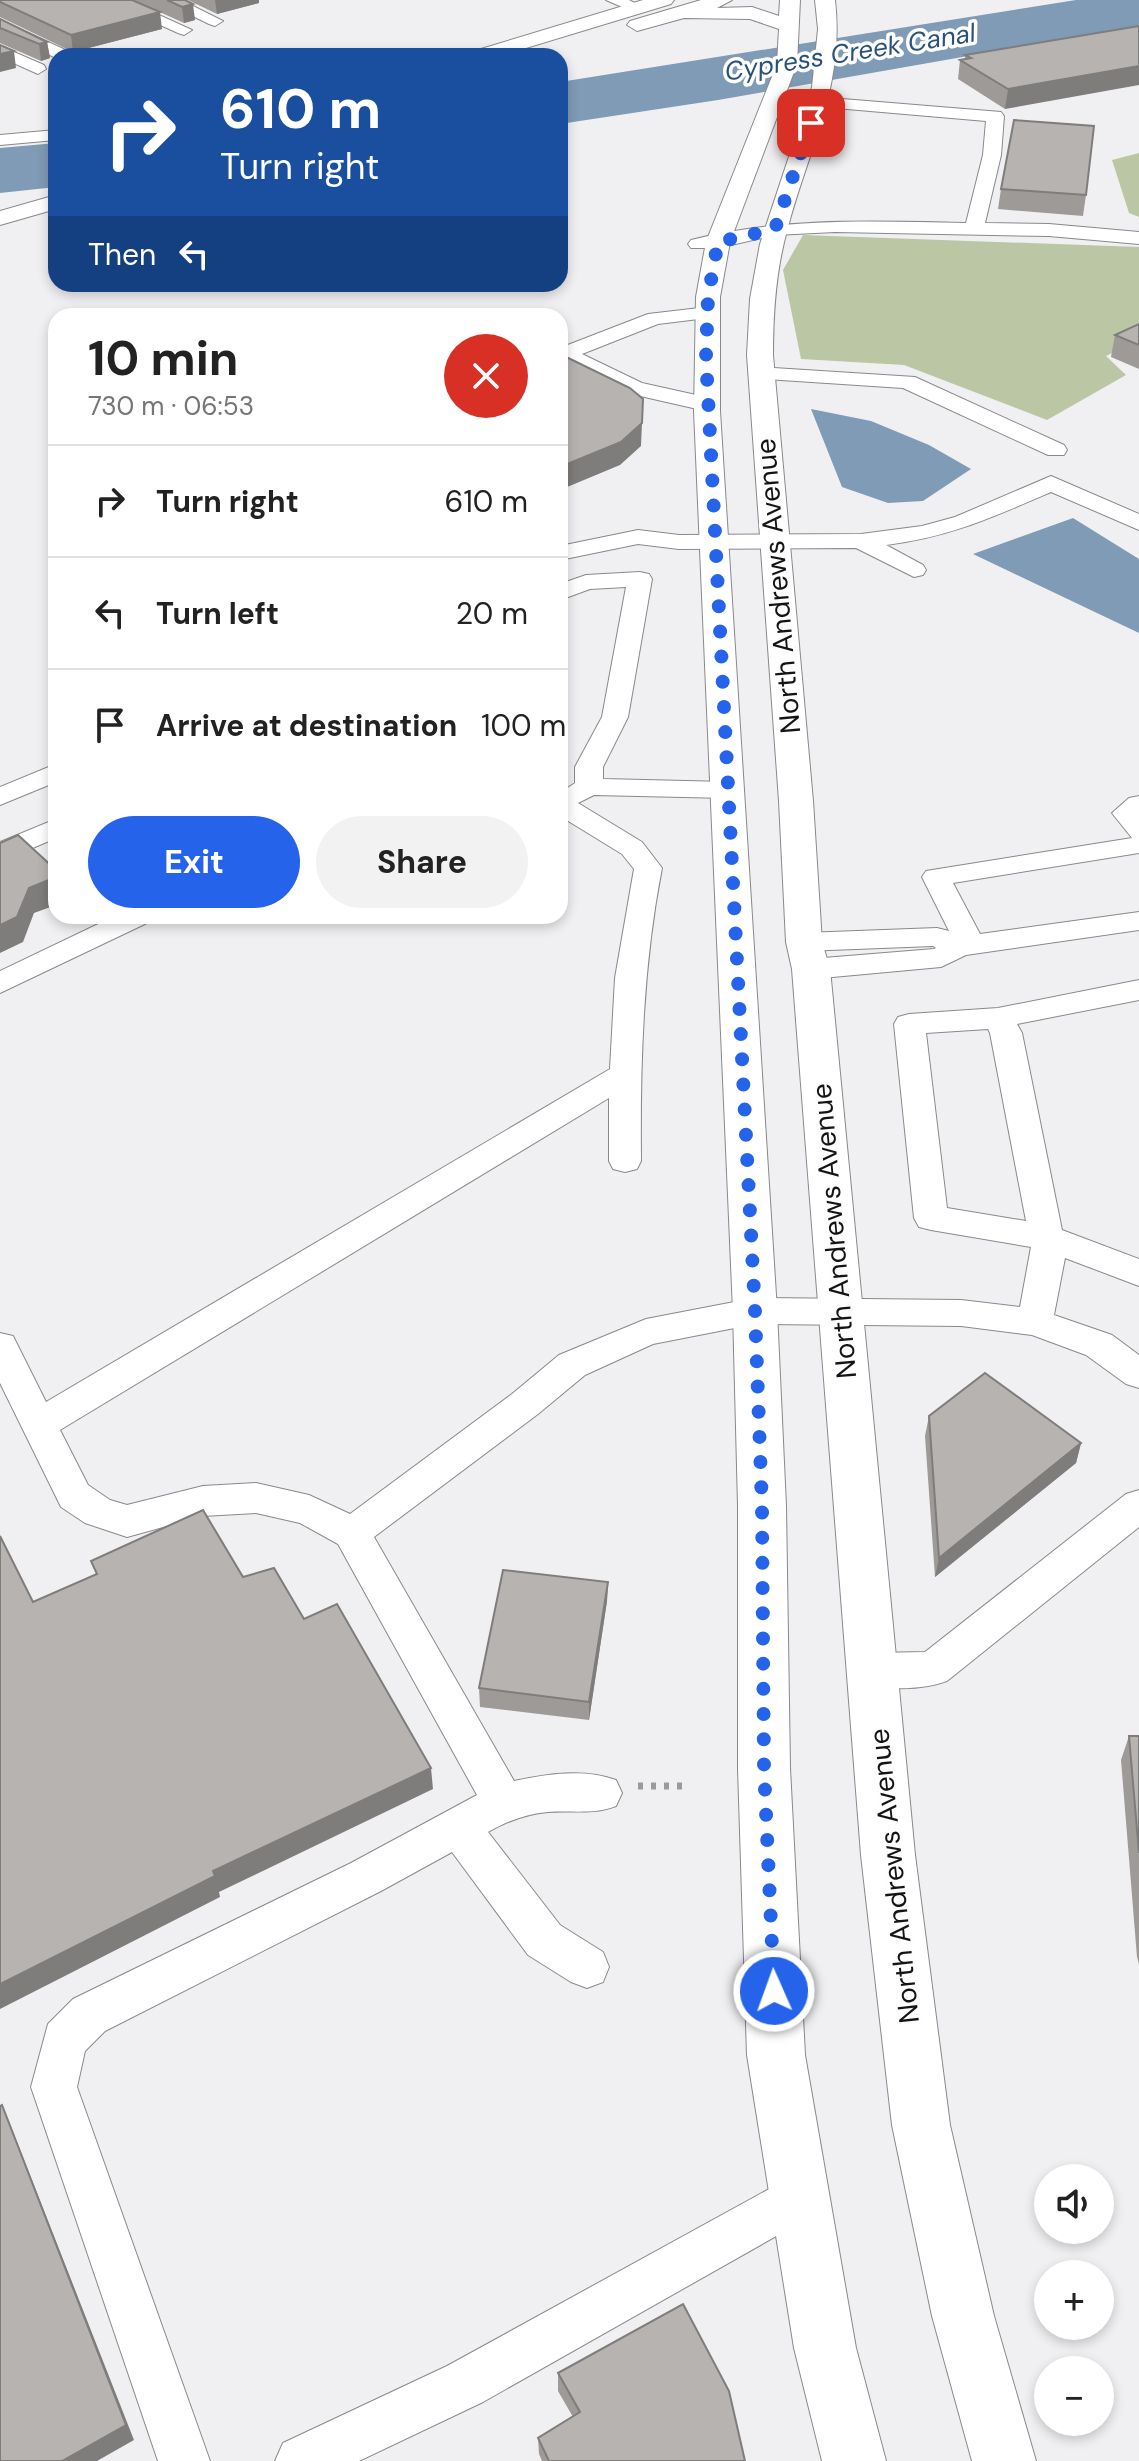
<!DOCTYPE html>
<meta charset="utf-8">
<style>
body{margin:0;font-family:"DM Sans",sans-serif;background:#f2f2f2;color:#222;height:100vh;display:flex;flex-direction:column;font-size:30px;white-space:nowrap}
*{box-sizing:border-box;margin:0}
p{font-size:26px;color:#767676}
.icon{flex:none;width:44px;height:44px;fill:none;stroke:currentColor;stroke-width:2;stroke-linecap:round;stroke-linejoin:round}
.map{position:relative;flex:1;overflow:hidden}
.details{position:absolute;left:48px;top:308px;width:520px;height:616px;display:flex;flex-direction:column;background:#fff;border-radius:24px;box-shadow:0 4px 12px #0003}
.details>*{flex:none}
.banner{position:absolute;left:48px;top:48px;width:520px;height:244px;border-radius:24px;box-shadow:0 4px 12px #0003;background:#1a4fa0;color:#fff;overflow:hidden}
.fabs{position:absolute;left:1034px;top:2164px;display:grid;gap:16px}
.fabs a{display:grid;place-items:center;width:80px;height:80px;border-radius:50%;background:#fff;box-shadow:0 4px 12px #0003;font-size:40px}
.pin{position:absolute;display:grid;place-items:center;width:68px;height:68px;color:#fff;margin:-34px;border-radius:16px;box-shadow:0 4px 12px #0006}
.me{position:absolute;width:88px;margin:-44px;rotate:358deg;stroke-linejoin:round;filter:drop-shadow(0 0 6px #0008)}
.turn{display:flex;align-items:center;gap:28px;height:168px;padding:0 40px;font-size:36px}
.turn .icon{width:104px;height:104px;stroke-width:2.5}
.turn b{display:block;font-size:56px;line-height:68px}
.then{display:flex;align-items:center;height:76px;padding:0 40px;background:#0003;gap:16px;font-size:30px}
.round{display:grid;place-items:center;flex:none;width:84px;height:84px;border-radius:42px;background:#f2f2f2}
.summary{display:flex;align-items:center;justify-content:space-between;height:136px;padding:0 40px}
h1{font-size:48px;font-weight:700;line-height:60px}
.action{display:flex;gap:16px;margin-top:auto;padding:16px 40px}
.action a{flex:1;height:92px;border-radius:48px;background:#2563eb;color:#fff;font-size:32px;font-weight:700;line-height:92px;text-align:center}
.action a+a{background:#f2f2f2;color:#222}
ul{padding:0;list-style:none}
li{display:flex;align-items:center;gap:24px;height:112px;padding:0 40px;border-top:2px solid #e0e0e0}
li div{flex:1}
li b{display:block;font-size:30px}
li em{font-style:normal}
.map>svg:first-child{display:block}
.forest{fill:#bbc7a4}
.water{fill:#809bb6}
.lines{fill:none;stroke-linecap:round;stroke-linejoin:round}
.minor-casing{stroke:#89898c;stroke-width:2}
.major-casing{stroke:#89898c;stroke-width:2}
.path{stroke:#9a9a9c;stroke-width:7;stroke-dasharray:5 8;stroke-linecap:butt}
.minor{fill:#fff;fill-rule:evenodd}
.major{fill:#fff;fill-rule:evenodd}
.wall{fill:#9d9a98}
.shaded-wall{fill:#7f7d7c}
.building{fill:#b6b3b1;stroke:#7f7d7c;stroke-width:2}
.route{stroke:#2563eb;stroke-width:14;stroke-dasharray:0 25.2}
.labels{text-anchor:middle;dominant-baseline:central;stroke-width:7;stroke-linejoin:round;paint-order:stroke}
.far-water-label{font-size:26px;font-style:italic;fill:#285279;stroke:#fefeff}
.street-label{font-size:28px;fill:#141415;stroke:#fefeff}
</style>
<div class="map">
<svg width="1139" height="2461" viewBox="0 0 1139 2461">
<rect width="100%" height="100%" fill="#f0f0f3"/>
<!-- forest -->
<path class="forest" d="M1139,153V217L1129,213L1112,160Z
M803,235L1139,247V340L1106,356L1126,375L1047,420L904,365L801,359L783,270Z"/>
<!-- water -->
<path class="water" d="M1076,0H1139V26L718,100L560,124V82Z
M56,143V187L0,193V148Z
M811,409L871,421L929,445L971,469L923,501L888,503L842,487Z
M1073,518L1139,559V633L973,554Z"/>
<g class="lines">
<!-- minor casing -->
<g class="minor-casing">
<path id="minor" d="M105,0H126L192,30L184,35L178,33Z
M160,0H181L223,21L215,26L209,24Z
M606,0H629L644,8L636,13Z
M0,20L70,52L72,56H56V58L0,31Z
M0,46L44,65L46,69L38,74L0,57Z
M818,97L1001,112L1004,116L1001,155L985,223L1049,224L1139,232V244L1049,236L835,232L775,235L718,248H691L688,244L691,240C783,217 872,221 966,223L983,155L986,121L812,106L809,102Z
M56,130V140L0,145V135Z
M708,307L715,309L718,313L715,317L658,324L582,354L642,383L714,399L717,404L714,409L706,411L627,393L560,359V348L648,314Z
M760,367L915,377L1064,445L1067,450L1064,455H1048L903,388L752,378L749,373L752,368Z
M1051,476L1139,514V530L1051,492C993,517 950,537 886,545L923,565L926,570L923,575L914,577L856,548L679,549L638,544L560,560V546L638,530L679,535L861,534L922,526L955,517Z
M640,572L649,574L652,579L628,717L603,767V779L727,782L737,784L741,790L737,796L727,798L594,795L578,803L642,842L662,868C643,965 640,1062 641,1161L637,1169L625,1172L613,1169L609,1161V1098L60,1430L88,1485L110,1500L127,1505L203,1486L256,1483L309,1495L350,1514L512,1394L559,1355L646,1319L755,1298L961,1300L1020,1307L1031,1247L931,1230L919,1227L914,1218L894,1024L898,1017L909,1014L998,1008L1139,980V1000L1017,1024L1022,1033L1062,1230L1139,1259V1286L1065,1258L1054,1315L1112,1335L1139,1355V1388L1126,1384L1086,1355L1032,1335L961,1326L755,1324L653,1344L585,1375L538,1414L374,1537L514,1781C546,1774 584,1768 616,1780L622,1793L616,1806C593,1815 571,1810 548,1812C526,1814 507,1821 488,1832L560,1925L603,1952L609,1967L603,1982L587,1988L571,1982L528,1955L452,1852L381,1891L105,2031L85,2051L77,2087L210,2461H158L31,2087L48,2024L73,1999L351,1863L477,1795L338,1544L300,1523L256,1513L203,1516L127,1537L85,1523L61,1507L0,1383V1333L13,1336L46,1402L610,1069L615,978L634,869L622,854L560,816V793L575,783V767L602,717L626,587L590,589L560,600V584L586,575ZM988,1029L990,1033L1026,1221L947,1208L926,1033Z
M56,764V782L0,805V787Z
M1139,796V853L953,883L980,934L1139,912V930L966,955L941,967L811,979L800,976L796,969L800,962L811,959L934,949L936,948L933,946L804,951L793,949L789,942L793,935L804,933L937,928L949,931L922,877L926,871L1132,838L1112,813L1129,798Z
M56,819V838L0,862V842Z
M115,916H154L149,922L0,993V971Z
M1139,1490V1527L947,1681C922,1690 884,1691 859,1682L853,1670L859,1658L873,1653L925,1652L1126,1494Z
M800,2172L817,2179L824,2196L817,2213L483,2402L359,2461H275L283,2443L447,2366Z"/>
</g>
<!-- major casing -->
<g class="major-casing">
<path id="major" d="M643,0H674L671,4L500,56H468L471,52Z
M701,0H732L717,8L752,7L779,16L780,0H800L797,64L730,242L720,297V411L777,1311L786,1506L790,1768L805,2055L856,2348L886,2461H822L794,2348L747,2055L738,1768V1506L733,1311L694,411L696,297L706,242L777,64L779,29L750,19L684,18L637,31L627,25L630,21Z
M815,0H835C845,86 809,147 788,227C776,268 773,312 773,355L813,801L822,942L830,969L915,1855L950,2125L994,2316L1036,2461H972L932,2316L892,2125L861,1855L792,969L786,942L779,801L747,355L750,299L760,244L812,87L818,29Z
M56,195V209L0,225V211Z"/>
</g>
<!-- path -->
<path class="path" d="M638,1786H688"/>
<!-- minor -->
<use href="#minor" class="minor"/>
<!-- major -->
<use href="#major" class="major"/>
</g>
<!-- wall -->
<path class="wall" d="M0,0L162,29L73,52L0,17Z
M133,0H185L195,20L184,23Z
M188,0H259V3L217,14Z
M0,19L47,42L50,58L41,61L0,43Z
M1139,26L1005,109L958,79L960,60L965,59V55Z
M1001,189L1086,195L1083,216L998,209Z
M1139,324V369L1111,357L1115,335Z
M929,1416L1081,1443L1076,1463L935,1577L925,1436Z
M608,1582L607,1601L589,1720L480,1707L479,1688Z
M1129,1736H1139V1964L1137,1957L1121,1760Z
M558,2373L745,2461H542L539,2454L538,2438L573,2417L558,2391Z"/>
<!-- shaded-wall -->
<path class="shaded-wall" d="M215,0H259V3L217,14Z
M193,4L195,20L184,23L182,7Z
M160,12L162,29L73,52L71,35Z
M47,42L50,58L41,61L39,44Z
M14,51L16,68L0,72V54Z
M1139,66V85L1005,109L1008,89Z
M643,399L641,446L620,465L560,490V467Z
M56,877V905L34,913L23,942L0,953V925L29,888Z
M1081,1443L1076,1463L935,1577L939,1558Z
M608,1582L607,1601L589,1720V1702Z
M431,1768L433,1789L219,1892L220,1897L0,2009V1984L213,1871Z
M2,2105L10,2124L134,2440L97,2461H62Z"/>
<!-- building -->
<path class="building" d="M0,0H132L160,12L71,35L0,2Z
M167,0H185L193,4L182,7Z
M0,19L47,42L39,44L0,28Z
M1139,26V66L1008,89L960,60L971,58L965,55Z
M0,45L14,51L0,54Z
M1014,120L1094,126L1086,195L1001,189Z
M1139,324V345L1115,335Z
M560,354L630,388L643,399L642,423L621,442L560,467Z
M18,835L56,870V877L29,888L17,917L0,925V843Z
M985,1373L1081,1443L939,1558L929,1416Z
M203,1510L243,1577L274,1568L304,1619L337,1604L431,1768L213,1871L215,1876L0,1984V1536L33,1602L97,1574L91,1561Z
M503,1570L608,1582L589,1702L479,1688Z
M1129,1736H1139V1853Z
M2,2105L126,2425L62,2461H0V2106Z
M683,2304L729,2391L745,2461H549L538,2438L580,2412L558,2373Z"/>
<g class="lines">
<!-- route -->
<path class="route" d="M774,1991L764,1768L762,1506L755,1311L706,357L708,297L718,242L775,229L811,123"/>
</g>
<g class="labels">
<!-- far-water labels -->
<g class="far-water-label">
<text transform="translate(850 52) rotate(-9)">Cypress Creek Canal</text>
</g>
<!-- street labels -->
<g class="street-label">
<text transform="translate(778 586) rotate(-95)">North Andrews Avenue</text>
<text transform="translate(834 1231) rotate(-95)">North Andrews Avenue</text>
<text transform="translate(894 1876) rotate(-96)">North Andrews Avenue</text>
</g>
</g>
</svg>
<div class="fabs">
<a><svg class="icon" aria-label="sound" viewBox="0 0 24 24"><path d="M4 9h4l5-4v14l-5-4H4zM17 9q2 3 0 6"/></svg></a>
<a>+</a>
<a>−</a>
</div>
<div class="pin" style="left:811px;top:123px;background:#d93025"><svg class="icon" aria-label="arrive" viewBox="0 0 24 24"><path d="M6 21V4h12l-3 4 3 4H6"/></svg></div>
<svg class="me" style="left:774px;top:1991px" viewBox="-20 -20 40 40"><circle r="17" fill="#2563eb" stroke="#fff" stroke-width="3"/><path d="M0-11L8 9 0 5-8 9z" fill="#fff"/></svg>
<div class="banner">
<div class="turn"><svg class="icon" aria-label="right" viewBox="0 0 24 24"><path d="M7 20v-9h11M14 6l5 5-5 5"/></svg><div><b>610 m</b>Turn right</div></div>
<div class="then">Then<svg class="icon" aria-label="left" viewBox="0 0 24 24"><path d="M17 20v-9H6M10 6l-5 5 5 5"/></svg></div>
</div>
<section class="details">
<div class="summary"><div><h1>10 min</h1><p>730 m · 06:53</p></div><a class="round" style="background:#d93025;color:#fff"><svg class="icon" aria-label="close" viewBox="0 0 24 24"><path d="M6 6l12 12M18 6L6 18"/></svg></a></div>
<ul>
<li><svg class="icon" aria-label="right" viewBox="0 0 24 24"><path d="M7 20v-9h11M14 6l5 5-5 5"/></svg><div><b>Turn right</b></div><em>610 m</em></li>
<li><svg class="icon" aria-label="left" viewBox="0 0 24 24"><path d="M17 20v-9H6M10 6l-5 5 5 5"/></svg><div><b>Turn left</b></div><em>20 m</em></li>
<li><svg class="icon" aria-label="arrive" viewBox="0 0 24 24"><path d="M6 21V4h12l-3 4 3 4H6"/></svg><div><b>Arrive at destination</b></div><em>100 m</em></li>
</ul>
<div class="action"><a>Exit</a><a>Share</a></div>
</section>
</div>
